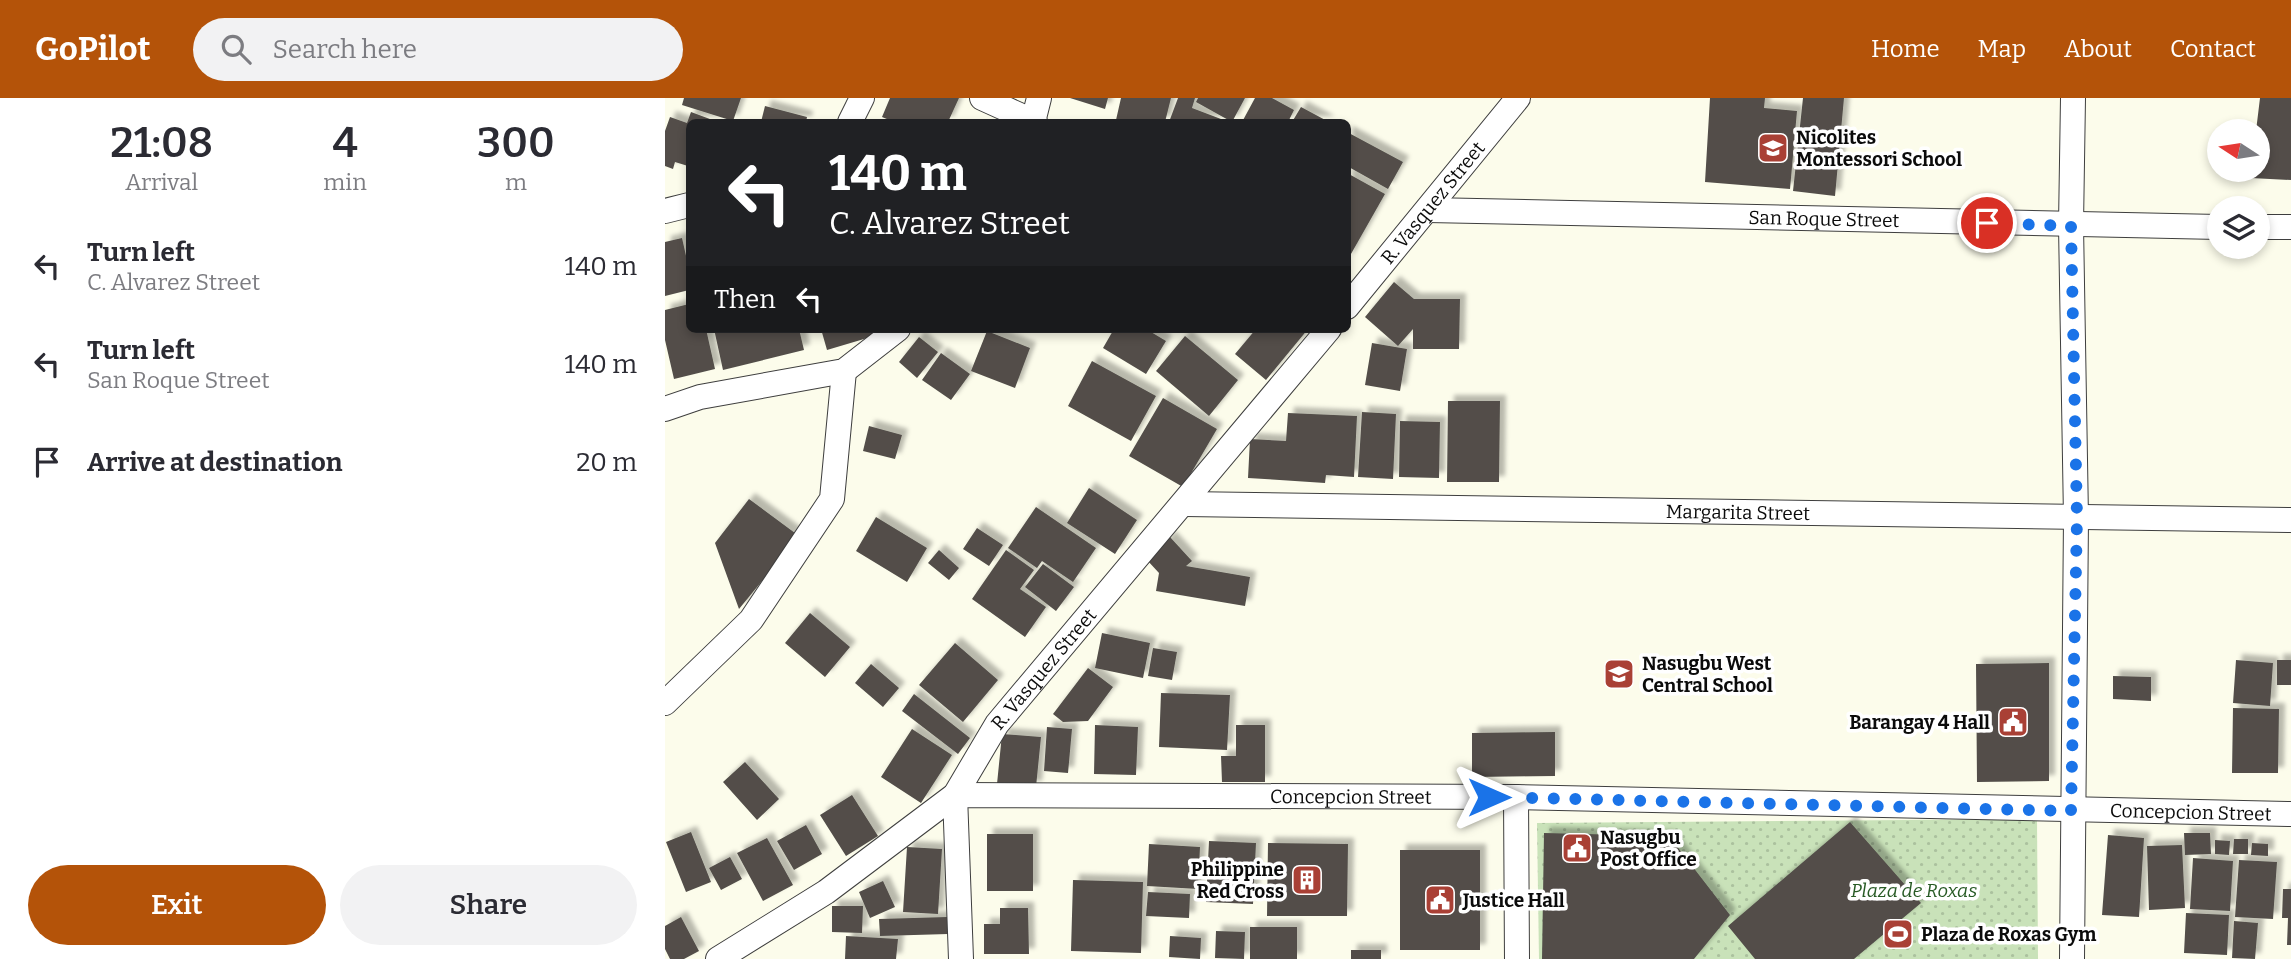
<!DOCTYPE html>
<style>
body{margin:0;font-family:Bitter,serif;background:#f2f2f3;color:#2b2b33;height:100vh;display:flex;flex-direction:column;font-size:26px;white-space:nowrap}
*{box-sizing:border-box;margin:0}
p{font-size:23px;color:#7c7c81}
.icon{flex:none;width:38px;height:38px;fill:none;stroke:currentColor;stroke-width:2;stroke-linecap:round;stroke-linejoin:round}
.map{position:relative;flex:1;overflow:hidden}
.panel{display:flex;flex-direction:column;background:#fff;width:665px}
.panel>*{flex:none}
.top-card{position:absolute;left:21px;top:21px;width:665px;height:214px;border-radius:10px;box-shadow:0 4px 10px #0003;background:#202124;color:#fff;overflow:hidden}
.needle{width:46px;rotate:282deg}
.buttons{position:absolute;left:1542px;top:21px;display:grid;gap:14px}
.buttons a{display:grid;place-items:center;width:63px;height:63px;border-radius:50%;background:#fff;box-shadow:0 4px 10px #0003;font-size:35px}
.pin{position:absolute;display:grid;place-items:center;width:60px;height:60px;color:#fff;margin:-30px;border:4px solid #fff;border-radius:50%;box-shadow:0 2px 7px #0007}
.me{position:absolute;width:77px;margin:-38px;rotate:90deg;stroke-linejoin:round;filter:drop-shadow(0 0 5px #0008)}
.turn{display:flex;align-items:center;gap:24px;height:147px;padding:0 28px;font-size:32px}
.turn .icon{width:91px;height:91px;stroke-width:2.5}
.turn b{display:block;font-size:49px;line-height:60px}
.then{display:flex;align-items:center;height:66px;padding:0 28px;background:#0003;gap:14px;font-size:26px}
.eta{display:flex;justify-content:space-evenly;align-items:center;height:119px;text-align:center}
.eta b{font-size:42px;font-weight:600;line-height:49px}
.button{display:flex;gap:14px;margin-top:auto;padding:14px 28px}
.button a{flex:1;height:80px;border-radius:42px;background:#b45309;color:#fff;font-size:28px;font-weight:600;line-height:80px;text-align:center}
.button a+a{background:#f2f2f3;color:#2b2b33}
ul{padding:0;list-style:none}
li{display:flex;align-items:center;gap:21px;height:98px;padding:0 28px}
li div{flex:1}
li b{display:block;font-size:26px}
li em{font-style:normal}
header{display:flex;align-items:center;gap:42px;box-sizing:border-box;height:98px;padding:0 35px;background:#b45309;color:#fff}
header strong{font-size:33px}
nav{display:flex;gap:38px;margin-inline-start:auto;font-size:24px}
.search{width:490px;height:63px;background:#f2f2f3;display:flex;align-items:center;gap:18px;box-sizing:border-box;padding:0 24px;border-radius:38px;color:#7c7c81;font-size:26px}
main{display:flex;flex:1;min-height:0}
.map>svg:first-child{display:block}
.park{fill:url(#park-dots)}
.building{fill:#524e49;filter:url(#shadow)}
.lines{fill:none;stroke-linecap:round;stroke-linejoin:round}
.minor-casing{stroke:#3e3e3e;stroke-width:26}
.minor{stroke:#fff;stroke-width:24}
.route{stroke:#1a73e8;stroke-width:12;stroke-dasharray:0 21.6}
.labels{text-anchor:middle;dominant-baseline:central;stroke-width:7;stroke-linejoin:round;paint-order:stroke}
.poi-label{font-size:19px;font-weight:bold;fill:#0b0b0b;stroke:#fff;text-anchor:start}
.street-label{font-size:19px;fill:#0b0b0b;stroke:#fff}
.park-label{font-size:19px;font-style:italic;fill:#275a24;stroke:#fff}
</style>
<header>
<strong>GoPilot</strong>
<div class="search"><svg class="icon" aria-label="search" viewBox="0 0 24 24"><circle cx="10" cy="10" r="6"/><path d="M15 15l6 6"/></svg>Search here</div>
<nav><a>Home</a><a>Map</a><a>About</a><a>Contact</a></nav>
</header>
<main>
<section class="panel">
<div class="eta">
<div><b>21:08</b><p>Arrival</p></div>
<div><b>4</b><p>min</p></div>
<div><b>300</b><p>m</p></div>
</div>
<ul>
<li><svg class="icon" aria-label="left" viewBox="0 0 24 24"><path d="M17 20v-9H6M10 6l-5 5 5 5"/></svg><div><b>Turn left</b><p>C. Alvarez Street</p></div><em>140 m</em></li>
<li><svg class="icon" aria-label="left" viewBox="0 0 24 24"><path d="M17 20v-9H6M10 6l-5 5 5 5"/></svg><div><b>Turn left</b><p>San Roque Street</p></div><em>140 m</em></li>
<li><svg class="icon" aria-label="arrive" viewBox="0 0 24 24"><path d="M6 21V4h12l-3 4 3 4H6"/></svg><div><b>Arrive at destination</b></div><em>20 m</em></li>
</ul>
<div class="button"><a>Exit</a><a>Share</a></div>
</section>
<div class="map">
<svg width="1626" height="861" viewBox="0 0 1626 861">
<defs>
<pattern id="park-dots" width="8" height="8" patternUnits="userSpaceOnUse" patternTransform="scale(1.75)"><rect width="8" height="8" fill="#c9e2b9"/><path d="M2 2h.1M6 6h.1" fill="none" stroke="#abc19e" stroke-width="1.8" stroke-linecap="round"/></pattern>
<filter id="shadow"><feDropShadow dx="6" dy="-6" stdDeviation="2" flood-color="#0004"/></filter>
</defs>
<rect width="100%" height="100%" fill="#fcfceb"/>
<!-- park -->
<path class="park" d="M1372,721L1373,861H874L872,725Z"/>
<!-- building -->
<path class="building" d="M19,0H76L68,23L17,7Z
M225,0H294L283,24H229L217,19Z
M405,0H443L440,11Z
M456,0H506L500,24L451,22Z
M513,0H530L527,10L556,21L555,24H504Z
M533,0H580L567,24L531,4Z
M590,0H607L629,12L623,24H577Z
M1045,0H1100L1099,10L1132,13L1125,91L1040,84Z
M1138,0H1179L1170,98L1128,93Z
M1595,0H1626V82L1586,80L1587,72H1592L1591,33Z
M100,8L142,19L141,24H96Z
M636,9L664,24H627Z
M26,14L53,24H24L23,68L10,64L8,71L0,68V33L5,19L22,25Z
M682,34L738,64L723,91L682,68Z
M682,75L720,96L682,163Z
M17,140L24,171V192L0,198V144Z
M729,184L749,201H795L794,251H748V231L733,248L700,219Z
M24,206V231H41L50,271L9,281L0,242V212Z
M49,231H134L139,252L58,272Z
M156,231H207L209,238L162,252Z
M449,231H481L501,243L481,276L438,250Z
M591,231H643L601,282L570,256Z
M322,233L365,250L350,290L306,273Z
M520,238L573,282L544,318L491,273Z
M254,239L273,254L252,280L234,264Z
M707,245L742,251L735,293L700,287Z
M276,255L305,276L286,302L257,282Z
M427,263L491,298L466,343L403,308Z
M498,300L552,331L518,389L464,358Z
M783,303H835L834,384H782Z
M697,314L731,316L728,381L693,379Z
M623,315L692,318L689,379L661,377L660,385L583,380L585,341L621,343Z
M735,323L775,324L774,380L734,379Z
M204,328L237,337L230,361L198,353Z
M424,390L472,422L450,456L402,425Z
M84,401L134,438L74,511L50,445Z
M371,409L431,450L408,484L377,463L372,470L343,450Z
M211,419L262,450L242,484L191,453Z
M312,430L338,447L324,468L298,451Z
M505,439L527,463L521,468L585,479L580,508L491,493L494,475L482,462Z
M274,452L294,470L284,482L263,465Z
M341,452L369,472L355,491L381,509L360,539L307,501Z
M378,466L409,489L391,513L360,489Z
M145,515L185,549L160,579L120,545Z
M437,535L485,545L478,580L430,570Z
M290,545L333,582L298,624L254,587Z
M488,550L512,554L507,582L483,578Z
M1571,562L1608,565L1605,608L1568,605Z
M1612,562H1626V587H1612Z
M1384,565V683L1312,684L1311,566Z
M206,566L234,590L218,609L190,585Z
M423,570L448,589L423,623L398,624L388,616Z
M1448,578L1486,579V603L1448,601Z
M496,595L565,597L562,652L494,649Z
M249,596L305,640L293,656L237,613Z
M1568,610L1614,611L1613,675H1567Z
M430,627L473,629L471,677L429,676Z
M571,627H600V684H557L556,658H571Z
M382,629L407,631L403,675L379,673Z
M247,631L287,657L256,705L216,679Z
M890,634V678L807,679V635Z
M337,636L376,639L371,689L332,686Z
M80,664L114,701L92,722L58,684Z
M187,697L213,738L181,758L155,717Z
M1185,724L1256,805L1189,861H1090L1063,828Z
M141,727L157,756L129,772L112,743Z
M26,734L46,784L21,794L1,744Z
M879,735L1004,738L1065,817L1029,861H877Z
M1519,735H1545L1546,756L1520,757Z
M322,736H368V793H322Z
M1443,737L1479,740L1474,819L1437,817Z
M102,740L128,787L98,803L72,755Z
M1569,741H1583V756H1568Z
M1550,742L1565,743L1564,757L1550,756Z
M544,743L591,745L588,806L541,804Z
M603,745L683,746L682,818H602Z
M1587,745L1603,746V758L1586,757Z
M484,746L535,749L533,791L482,788Z
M1517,747L1520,810L1484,812L1482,748Z
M242,749L277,751L273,816L238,814Z
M735,752H815V852H735Z
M65,759L77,781L56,792L44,770Z
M1528,760L1568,763L1565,813L1525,811Z
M1574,762L1612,764L1608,821L1570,819Z
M408,782L478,784L476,855L406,853Z
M218,783L230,809L205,820L194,794Z
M1618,791H1626V847H1622L1623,820H1617Z
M483,794L525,796L524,820L481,818Z
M167,808H198L197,835L167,834Z
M335,810H363L364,856H319V826H335Z
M1521,815L1564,817L1562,857L1519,855Z
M16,819L34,853L19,861H5L0,851V828Z
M282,819L283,836L215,838L214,821Z
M1569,823L1593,825L1590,861L1567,860Z
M585,829H632V861H585Z
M551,833L580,834L579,861L550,860Z
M181,838L233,841L231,861H180Z
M505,838L536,840L535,861L504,859Z
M686,852H716V861H686Z"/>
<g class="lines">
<!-- minor casing -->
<g class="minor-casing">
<g id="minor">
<path d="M317,0L370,24"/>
<path d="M185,24L197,0"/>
<path d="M368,24L374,0"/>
<path id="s1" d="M763,112L1554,129"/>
<path d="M0,113L24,107"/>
<path d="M1592,129H1626"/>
<path id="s2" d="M682,209L853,0"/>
<path d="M0,311L35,299L179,273L233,231"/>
<path id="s3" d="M520,406L1626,422"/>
<path d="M0,605L86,522L167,401L179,273"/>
<path d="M851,699L852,861"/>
<path id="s4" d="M53,861L161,794L290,697L332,626L664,231"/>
<path id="s5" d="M296,861L290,697L851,699L1626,716"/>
<path d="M1407,861L1411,420L1406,127L1408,0"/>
</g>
</g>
<!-- minor -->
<use href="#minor" class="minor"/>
</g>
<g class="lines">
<!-- route -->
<path class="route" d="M824,699L1406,713L1412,420L1406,128L1322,125"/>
</g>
<!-- icons -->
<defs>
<g id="school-square" transform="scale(1.575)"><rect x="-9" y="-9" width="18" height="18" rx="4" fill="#a94035" stroke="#fff"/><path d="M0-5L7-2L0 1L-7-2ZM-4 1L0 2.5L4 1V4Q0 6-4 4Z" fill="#fff"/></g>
<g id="civic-square" transform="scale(1.575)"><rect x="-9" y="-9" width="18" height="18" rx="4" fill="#a94035" stroke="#fff"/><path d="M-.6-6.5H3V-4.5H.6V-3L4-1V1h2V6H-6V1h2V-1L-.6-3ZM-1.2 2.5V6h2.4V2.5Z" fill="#fff"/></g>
<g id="building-square" transform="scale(1.575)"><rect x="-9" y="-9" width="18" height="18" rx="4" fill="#a94035" stroke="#fff"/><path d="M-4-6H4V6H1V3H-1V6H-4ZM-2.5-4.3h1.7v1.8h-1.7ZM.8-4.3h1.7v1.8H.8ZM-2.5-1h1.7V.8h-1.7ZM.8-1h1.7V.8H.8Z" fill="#fff"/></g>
<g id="stadium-square" transform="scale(1.575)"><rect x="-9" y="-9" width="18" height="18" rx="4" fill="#a94035" stroke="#fff"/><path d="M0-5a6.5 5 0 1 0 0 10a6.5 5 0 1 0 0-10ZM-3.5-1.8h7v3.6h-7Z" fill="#fff"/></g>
</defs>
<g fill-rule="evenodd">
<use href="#school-square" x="1108" y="50"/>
<use href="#school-square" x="954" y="576"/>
<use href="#civic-square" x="1348" y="624"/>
<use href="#civic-square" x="912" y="750"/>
<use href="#building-square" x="642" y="782"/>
<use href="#civic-square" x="775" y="802"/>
<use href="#stadium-square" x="1233" y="836"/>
</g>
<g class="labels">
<!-- poi labels -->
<g class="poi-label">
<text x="1131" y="39">Nicolites<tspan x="1131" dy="22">Montessori School</tspan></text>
<text x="977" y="565">Nasugbu West<tspan x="977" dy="22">Central School</tspan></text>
<text x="1325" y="624" text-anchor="end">Barangay 4 Hall</text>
<text x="935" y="739">Nasugbu<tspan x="935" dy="22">Post Office</tspan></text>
<text x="619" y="771" text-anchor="end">Philippine<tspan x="619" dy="22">Red Cross</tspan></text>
<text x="798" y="802">Justice Hall</text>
<text x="1256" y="836">Plaza de Roxas Gym</text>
</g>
<!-- street labels -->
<g class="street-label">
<text stroke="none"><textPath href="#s2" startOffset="135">R. Vasquez Street</textPath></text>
<text stroke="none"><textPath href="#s1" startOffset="396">San Roque Street</textPath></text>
<text stroke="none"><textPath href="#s3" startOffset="553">Margarita Street</textPath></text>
<text stroke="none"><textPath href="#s4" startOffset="443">R. Vasquez Street</textPath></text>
<text stroke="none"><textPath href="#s5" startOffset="560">Concepcion Street</textPath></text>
<text stroke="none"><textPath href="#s5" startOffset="1400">Concepcion Street</textPath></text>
</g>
<!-- park labels -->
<g class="park-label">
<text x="1249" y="792">Plaza de Roxas</text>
</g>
</g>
</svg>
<div class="buttons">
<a><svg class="needle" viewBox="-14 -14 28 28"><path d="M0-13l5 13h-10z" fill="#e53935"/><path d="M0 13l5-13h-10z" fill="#7c7c81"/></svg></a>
<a><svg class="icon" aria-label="layers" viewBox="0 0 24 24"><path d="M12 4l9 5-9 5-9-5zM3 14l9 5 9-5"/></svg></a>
</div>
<div class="pin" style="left:1322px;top:125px;background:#d93025"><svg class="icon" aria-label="arrive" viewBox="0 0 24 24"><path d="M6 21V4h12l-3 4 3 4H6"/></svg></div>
<svg class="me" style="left:824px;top:699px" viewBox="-20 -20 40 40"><path d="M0-17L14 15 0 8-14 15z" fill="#1a73e8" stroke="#fff" stroke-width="4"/></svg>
<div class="top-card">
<div class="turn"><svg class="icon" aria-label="left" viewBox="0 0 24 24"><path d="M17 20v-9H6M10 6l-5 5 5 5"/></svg><div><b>140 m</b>C. Alvarez Street</div></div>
<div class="then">Then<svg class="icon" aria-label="left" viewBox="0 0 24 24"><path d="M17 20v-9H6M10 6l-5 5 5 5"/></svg></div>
</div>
</div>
</main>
